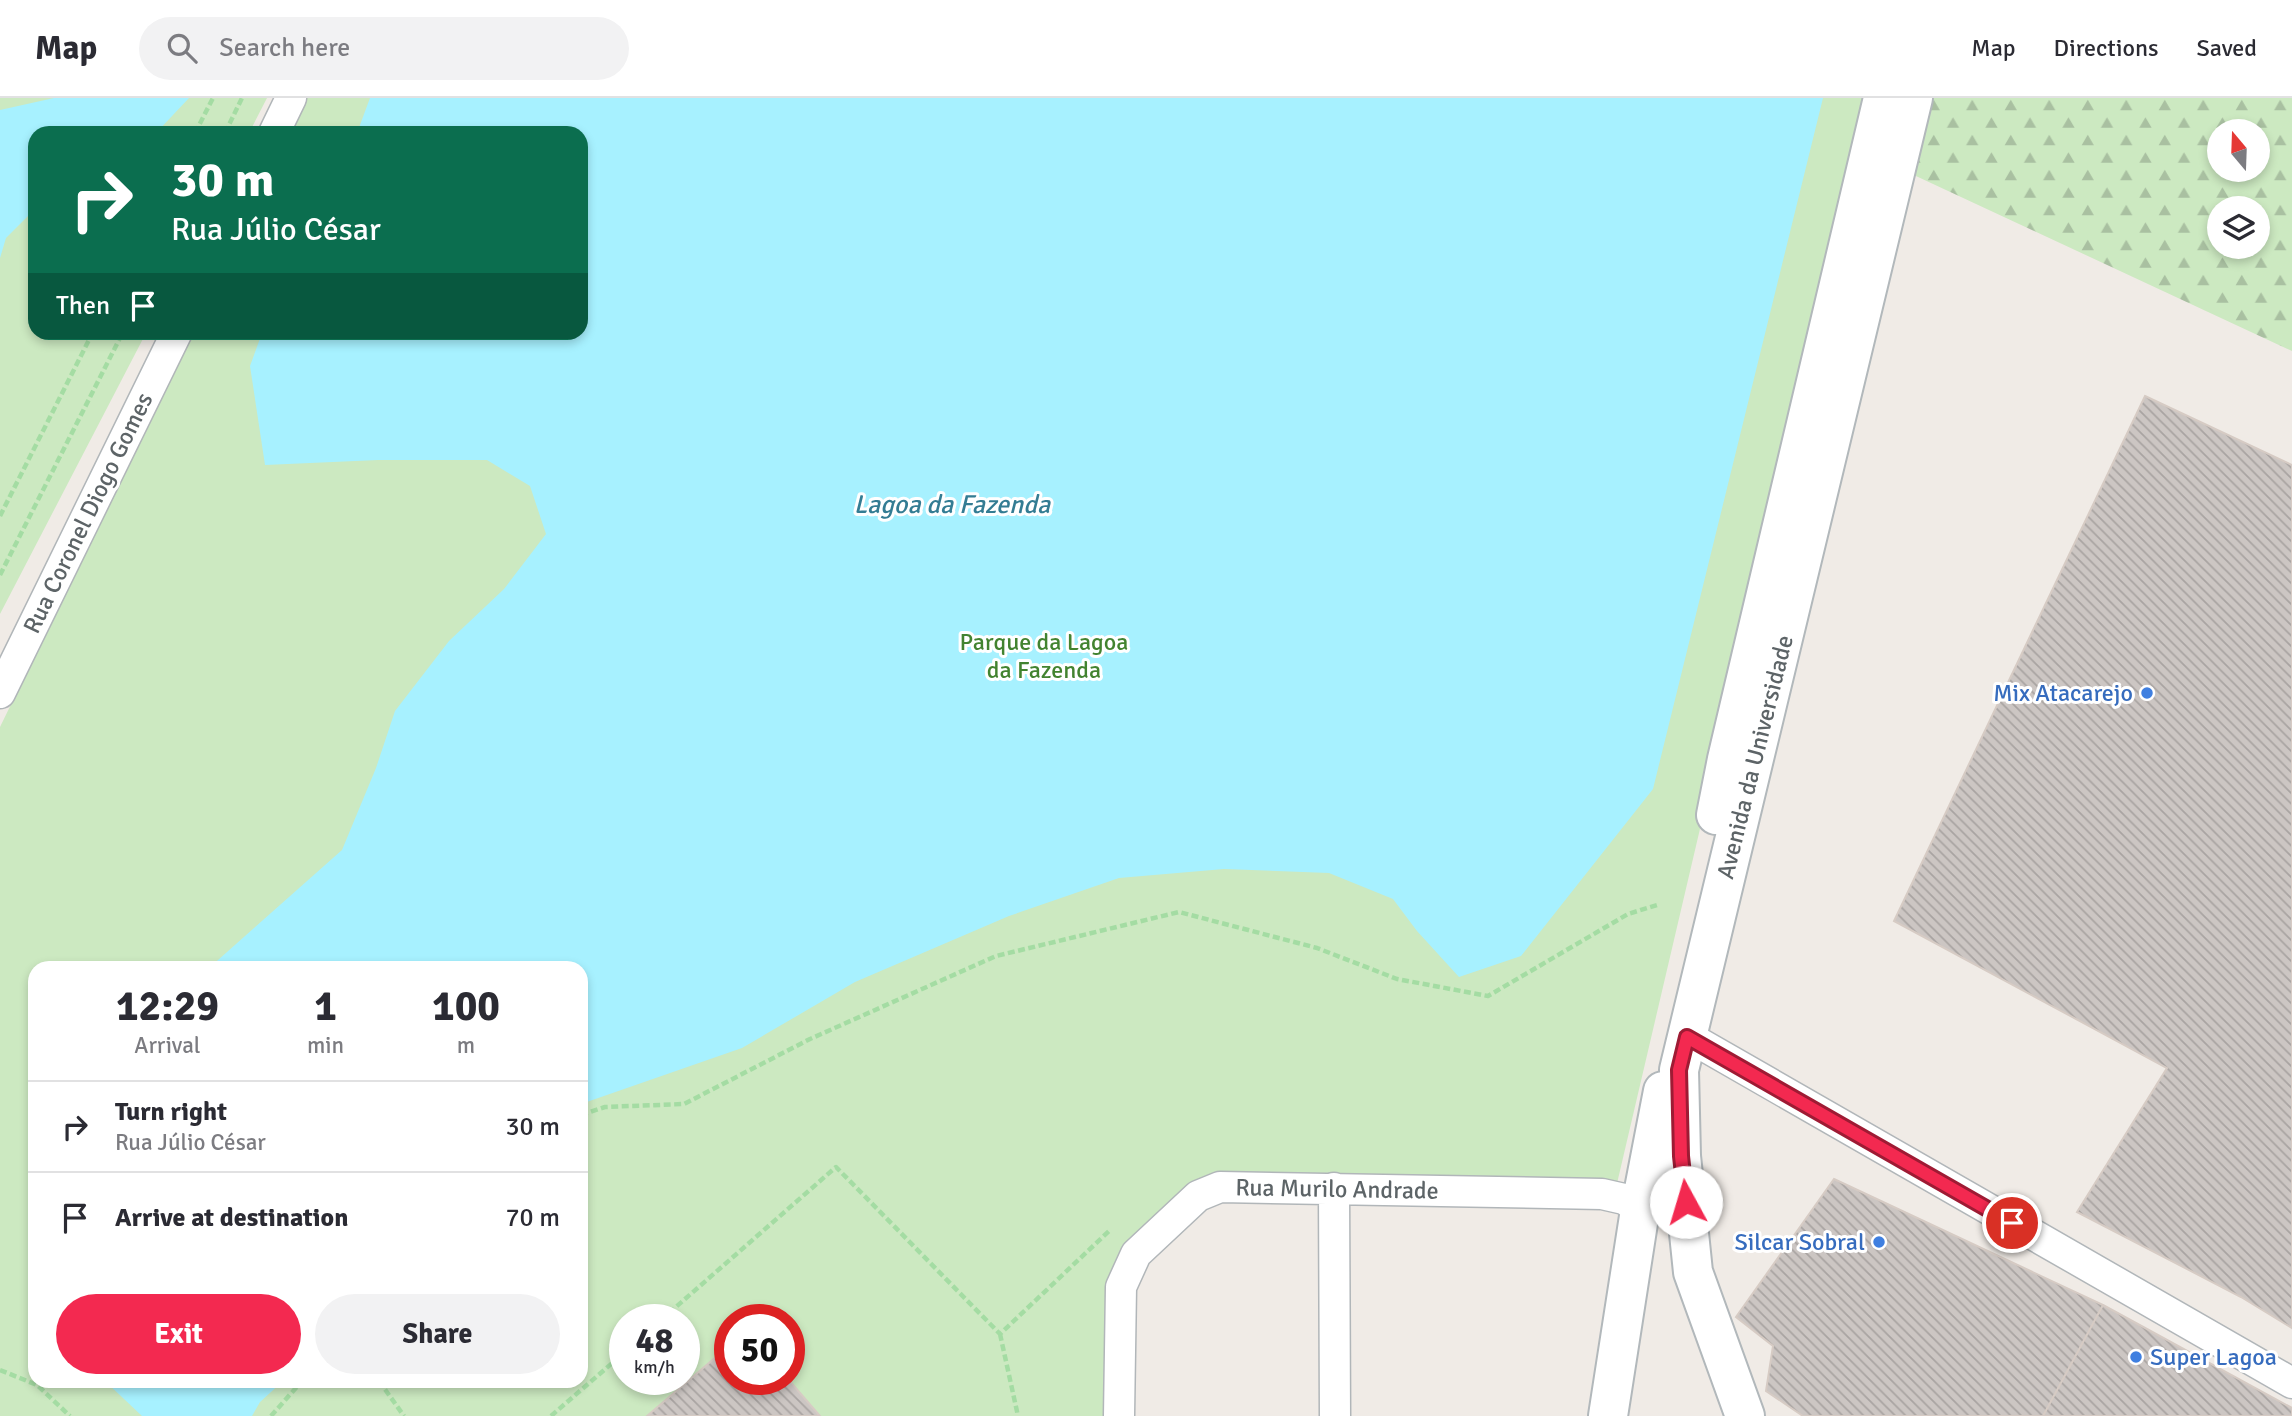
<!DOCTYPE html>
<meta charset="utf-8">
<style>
body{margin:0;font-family:Signika,sans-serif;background:#f2f2f3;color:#2b2b33;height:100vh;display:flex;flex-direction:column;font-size:26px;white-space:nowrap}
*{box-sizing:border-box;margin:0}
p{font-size:23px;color:#7c7c81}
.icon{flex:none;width:38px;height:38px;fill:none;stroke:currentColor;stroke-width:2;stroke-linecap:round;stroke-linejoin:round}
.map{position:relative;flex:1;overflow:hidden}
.drawer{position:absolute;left:28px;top:863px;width:560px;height:427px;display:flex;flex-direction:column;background:#fff;border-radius:21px;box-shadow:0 4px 10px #0003}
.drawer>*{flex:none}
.top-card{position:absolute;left:28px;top:28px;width:560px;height:214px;border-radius:21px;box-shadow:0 4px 10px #0003;background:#0b6e4f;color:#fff;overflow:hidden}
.needle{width:46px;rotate:341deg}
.controls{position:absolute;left:2207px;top:21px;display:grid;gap:14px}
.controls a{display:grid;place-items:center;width:63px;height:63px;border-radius:50%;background:#fff;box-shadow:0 4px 10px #0003;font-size:35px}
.speed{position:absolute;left:609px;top:1206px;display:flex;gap:14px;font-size:35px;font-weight:700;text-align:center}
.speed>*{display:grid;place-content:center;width:91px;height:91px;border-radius:50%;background:#fff;box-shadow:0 4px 10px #0003;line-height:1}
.speed small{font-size:18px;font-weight:400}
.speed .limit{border:10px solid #d22;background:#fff;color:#111}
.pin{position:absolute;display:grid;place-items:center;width:60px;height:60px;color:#fff;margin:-30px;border:4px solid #fff;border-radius:50%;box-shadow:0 2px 7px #0007}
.me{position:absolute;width:77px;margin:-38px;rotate:354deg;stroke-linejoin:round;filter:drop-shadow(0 0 5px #0008)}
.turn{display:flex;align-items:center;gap:24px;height:147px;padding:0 28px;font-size:32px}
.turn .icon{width:91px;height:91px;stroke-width:2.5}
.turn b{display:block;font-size:49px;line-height:60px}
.then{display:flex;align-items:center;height:66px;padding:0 28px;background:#0003;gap:14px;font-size:26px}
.eta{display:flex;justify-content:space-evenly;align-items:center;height:119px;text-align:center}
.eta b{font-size:42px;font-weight:700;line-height:49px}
.cta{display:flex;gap:14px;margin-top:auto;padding:14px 28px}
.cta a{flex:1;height:80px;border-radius:42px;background:#f32950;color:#fff;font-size:28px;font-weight:700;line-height:80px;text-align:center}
.cta a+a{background:#f2f2f3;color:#2b2b33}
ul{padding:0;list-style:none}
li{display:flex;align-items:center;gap:21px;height:91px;padding:0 28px;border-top:2px solid #e1e1e2}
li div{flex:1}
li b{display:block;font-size:26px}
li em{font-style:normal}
header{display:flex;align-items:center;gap:42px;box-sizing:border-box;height:98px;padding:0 35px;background:#fff;border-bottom:2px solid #e1e1e2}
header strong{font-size:33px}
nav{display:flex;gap:38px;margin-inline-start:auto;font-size:24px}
.search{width:490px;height:63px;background:#f2f2f3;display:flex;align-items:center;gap:18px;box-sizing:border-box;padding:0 24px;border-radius:38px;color:#7c7c81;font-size:26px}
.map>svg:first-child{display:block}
.green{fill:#cce9c1;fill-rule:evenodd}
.forest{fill:url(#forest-firs);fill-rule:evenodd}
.water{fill:#a7f1ff}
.building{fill:url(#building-back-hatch);stroke:#d6cbc4;stroke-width:2}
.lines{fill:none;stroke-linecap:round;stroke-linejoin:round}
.minor-casing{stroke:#b1b6b9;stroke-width:33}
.secondary-casing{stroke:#b2b8bb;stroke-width:42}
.path{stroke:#a4dca3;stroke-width:4.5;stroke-dasharray:7 3.5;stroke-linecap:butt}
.minor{stroke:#fff;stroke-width:30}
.secondary{stroke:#fff;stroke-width:38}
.route-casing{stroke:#9e1b34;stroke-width:18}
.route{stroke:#f32950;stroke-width:12}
.shop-dot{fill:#3f7fe0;stroke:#fff;stroke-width:2.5}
.labels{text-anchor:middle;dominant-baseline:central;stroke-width:6;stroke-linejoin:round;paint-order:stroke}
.street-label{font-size:24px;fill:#5d6467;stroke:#fff}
.park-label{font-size:24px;fill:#428330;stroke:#fff}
.shop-label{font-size:24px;fill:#366cbe;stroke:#fff;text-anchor:end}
.water-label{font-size:26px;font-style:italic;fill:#337c93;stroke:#fff}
</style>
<header>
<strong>Map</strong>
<div class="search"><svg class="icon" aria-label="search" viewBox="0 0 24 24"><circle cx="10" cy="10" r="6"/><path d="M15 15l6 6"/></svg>Search here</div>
<nav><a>Map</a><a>Directions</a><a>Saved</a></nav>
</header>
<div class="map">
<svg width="2292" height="1318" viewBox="0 0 2292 1318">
<defs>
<pattern id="forest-firs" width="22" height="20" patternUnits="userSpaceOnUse" patternTransform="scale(1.75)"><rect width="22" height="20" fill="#cce9c1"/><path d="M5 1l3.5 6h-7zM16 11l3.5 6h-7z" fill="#a9c0a1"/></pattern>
<pattern id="building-back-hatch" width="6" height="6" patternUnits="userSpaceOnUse" patternTransform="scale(1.75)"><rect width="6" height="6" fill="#ccc6c3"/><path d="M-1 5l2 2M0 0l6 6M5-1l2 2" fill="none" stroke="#a9a4a2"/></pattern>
</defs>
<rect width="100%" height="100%" fill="#f0ebe6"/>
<!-- green -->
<path class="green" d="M0,0H267L249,35H35V234L146,235L0,516Z
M307,0H1871L1615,1094L1220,1088L1133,1153L1116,1318H0V629L192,235L581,234V35H289ZM35,870H581V1283H35ZM625,1222H684V1281H625ZM730,1222H789V1281H730Z"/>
<!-- forest -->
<path class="forest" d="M1925,0H2292V253L1903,72ZM2219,33H2258V72H2219ZM2219,110H2258V149H2219Z"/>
<!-- water -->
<path class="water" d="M54,0H189L156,35H35V111L6,140L0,160V12Z
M370,0H1823L1653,691L1521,858L1459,879L1417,833L1393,801L1329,775L1224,771L1119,780L1009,818L855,884L742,950L581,1006V870H209L342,752L376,670L395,613L449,543L504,491L546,436L530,388L487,362H378L265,367L250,268L262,235L581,234V35H357Z
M105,1283H283L260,1304L252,1318H142Z"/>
<!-- building -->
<path class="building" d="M2145,298L2292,367V1230L2241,1199L2077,1114L2167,970L1894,823Z
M1834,1081L2103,1207L2043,1318H1803L1766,1293L1773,1248L1736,1219Z
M2103,1207L2292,1310V1318H2043Z
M730,1247V1281H788L820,1318H647Z"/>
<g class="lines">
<!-- minor casing -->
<g class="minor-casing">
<path id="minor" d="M274,35L291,0
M0,595L177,234
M1687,938L2292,1285
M1334,1090L1335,1318
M1119,1318L1121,1189L1136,1156L1198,1098L1220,1089L1602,1096L1624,1101L1640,1112"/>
</g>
<!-- secondary casing -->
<g class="secondary-casing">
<path id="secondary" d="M1716,717L1727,661L1883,0
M1608,1318L1640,1112L1663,993
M1745,1318L1693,1174L1681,1058L1679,972L1913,0"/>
</g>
<!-- path -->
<path class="path" d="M195,35L213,0
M225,35L242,0
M0,418L93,234
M0,477L123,234
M581,1017L605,1009L684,1006L810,941L996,858L1179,814L1317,850L1397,881L1488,898L1628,816L1657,807
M661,1222L836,1069L1000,1236L1109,1133
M1000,1236L1018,1318
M0,1272L37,1287L70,1318
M379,1283L404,1318
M271,1318L302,1283
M551,1318L625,1254"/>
<!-- minor -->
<use href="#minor" class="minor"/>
<!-- secondary -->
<use href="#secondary" class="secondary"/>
</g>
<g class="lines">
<!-- route casing -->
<g class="route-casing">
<path id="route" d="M1686,1104L1681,1058L1679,972L1687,939L2012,1125"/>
</g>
<!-- route -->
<use href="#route" class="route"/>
</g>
<!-- markers -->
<g class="shop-dot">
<circle cx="2147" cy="595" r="7"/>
<circle cx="1879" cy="1144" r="7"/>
<circle cx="2136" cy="1259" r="7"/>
</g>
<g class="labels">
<!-- street labels -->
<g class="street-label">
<text transform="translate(88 415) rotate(-64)">Rua Coronel Diogo Gomes</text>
<text transform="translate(1755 659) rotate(-76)">Avenida da Universidade</text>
<text transform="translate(1337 1091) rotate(1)">Rua Murilo Andrade</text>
</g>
<!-- park labels -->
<g class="park-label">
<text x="1044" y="544">Parque da Lagoa<tspan x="1044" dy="28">da Fazenda</tspan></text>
</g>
<!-- shop labels -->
<g class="shop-label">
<text x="2133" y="595">Mix Atacarejo</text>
<text x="1865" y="1144">Silcar Sobral</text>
<text x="2150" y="1259" text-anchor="start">Super Lagoa</text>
</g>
<!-- water labels -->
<g class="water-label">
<text x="952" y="407">Lagoa da Fazenda</text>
</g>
</g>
</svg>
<div class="controls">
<a><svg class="needle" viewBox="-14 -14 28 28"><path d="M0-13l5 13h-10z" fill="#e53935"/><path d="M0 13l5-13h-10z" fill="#7c7c81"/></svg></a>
<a><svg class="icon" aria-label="layers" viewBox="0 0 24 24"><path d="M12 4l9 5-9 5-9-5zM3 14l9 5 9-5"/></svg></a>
</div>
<div class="speed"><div>48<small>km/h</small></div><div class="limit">50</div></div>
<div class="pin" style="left:2012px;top:1125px;background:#d93025"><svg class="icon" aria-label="arrive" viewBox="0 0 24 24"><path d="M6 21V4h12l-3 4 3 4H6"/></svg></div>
<svg class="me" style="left:1686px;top:1104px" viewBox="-20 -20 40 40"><circle r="19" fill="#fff"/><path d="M0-13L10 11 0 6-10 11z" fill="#f32950"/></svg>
<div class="top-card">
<div class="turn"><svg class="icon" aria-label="right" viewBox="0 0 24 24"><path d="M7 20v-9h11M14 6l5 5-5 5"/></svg><div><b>30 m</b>Rua Júlio César</div></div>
<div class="then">Then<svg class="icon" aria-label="arrive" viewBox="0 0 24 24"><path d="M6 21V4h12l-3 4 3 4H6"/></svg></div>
</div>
<section class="drawer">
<div class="eta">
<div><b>12:29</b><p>Arrival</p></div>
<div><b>1</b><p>min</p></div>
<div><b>100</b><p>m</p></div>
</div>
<ul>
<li><svg class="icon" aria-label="right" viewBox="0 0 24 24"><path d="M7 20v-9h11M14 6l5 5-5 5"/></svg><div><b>Turn right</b><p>Rua Júlio César</p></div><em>30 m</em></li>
<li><svg class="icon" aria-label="arrive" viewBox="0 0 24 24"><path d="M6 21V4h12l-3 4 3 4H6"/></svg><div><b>Arrive at destination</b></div><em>70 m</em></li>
</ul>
<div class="cta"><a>Exit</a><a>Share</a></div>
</section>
</div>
